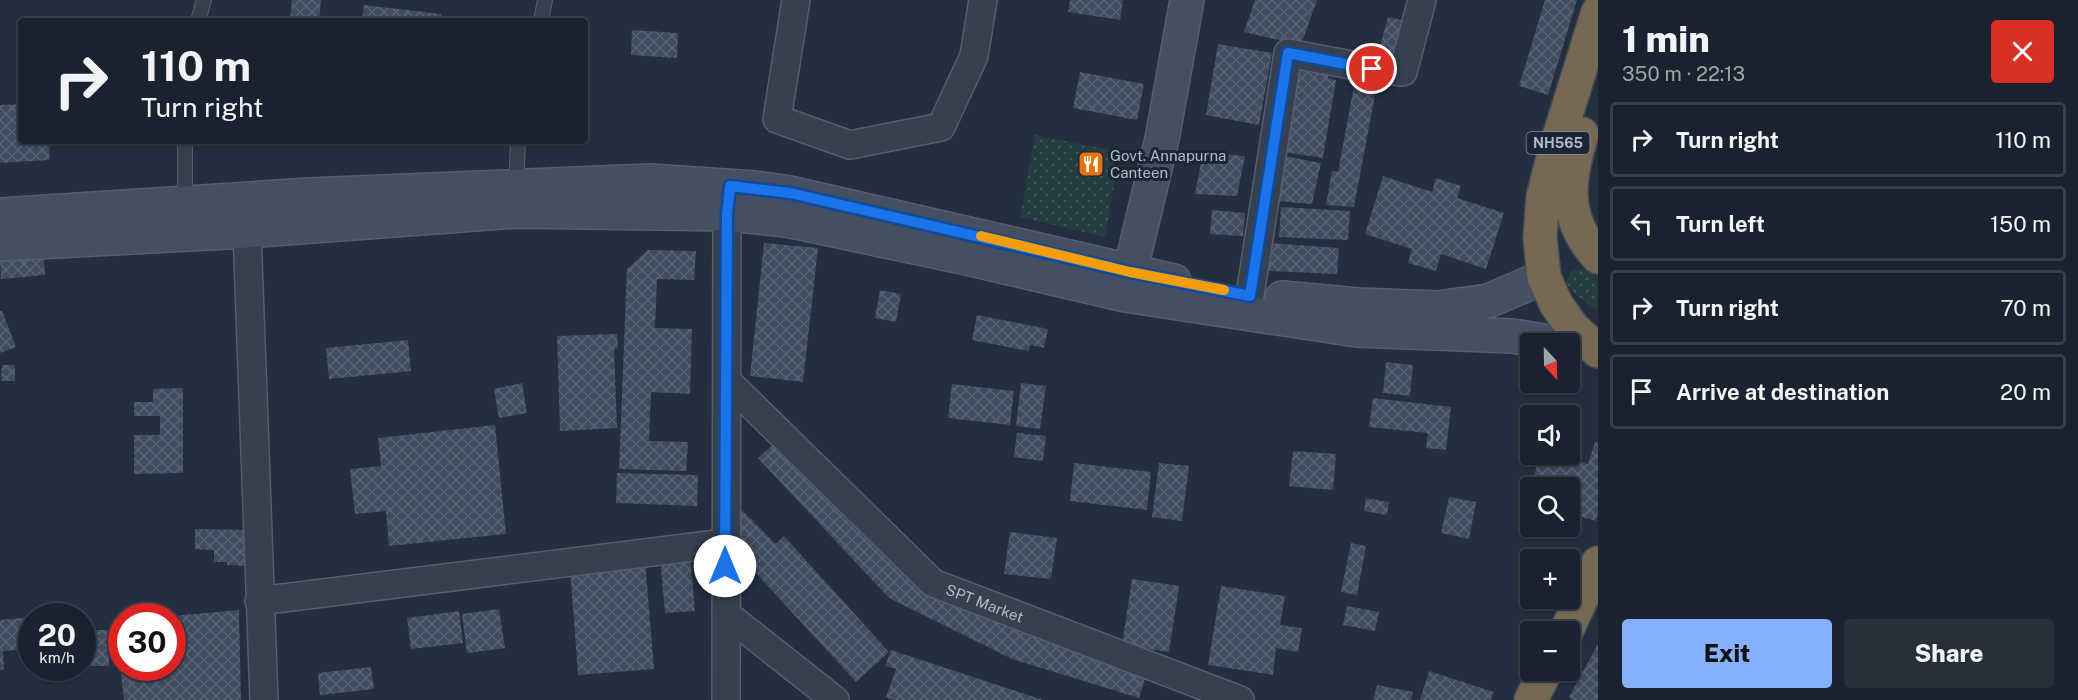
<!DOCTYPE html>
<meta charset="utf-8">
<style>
body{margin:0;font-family:"Public Sans",sans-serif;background:#272f3b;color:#f1f3f6;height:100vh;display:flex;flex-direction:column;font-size:22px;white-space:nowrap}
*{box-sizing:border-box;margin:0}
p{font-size:20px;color:#9fa4aa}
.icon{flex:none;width:33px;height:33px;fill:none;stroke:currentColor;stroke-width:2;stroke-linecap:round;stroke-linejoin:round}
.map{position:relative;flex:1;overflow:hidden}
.details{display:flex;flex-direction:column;background:#1a222f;width:480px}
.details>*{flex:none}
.top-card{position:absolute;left:18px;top:18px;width:570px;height:126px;border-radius:6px;box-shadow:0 2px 4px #0004,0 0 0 2px #383f4b;background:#1a222f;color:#f1f3f6;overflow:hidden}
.needle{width:39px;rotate:158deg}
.tools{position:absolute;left:1520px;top:333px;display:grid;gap:12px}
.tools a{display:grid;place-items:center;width:60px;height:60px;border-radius:6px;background:#1a222f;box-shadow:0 2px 4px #0004,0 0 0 2px #383f4b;font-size:30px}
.speed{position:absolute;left:18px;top:603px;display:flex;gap:12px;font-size:30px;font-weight:700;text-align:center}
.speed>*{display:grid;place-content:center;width:78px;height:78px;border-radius:50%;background:#1a222f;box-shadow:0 2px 4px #0004,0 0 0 2px #383f4b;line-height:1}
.speed small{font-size:15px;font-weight:400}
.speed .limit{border:9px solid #d22;background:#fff;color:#111}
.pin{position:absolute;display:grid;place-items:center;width:51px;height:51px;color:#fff;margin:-26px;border:3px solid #fff;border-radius:50%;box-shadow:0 2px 6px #0007}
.me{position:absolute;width:66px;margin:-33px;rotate:0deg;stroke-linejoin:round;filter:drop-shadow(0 0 4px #0008)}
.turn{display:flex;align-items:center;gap:21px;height:126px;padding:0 24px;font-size:27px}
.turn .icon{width:78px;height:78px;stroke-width:2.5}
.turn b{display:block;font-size:42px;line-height:51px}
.round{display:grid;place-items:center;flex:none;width:63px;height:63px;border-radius:6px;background:#272f3b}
.head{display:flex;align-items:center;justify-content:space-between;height:102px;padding:0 24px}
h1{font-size:36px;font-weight:800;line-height:45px}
.button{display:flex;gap:12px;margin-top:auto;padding:12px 24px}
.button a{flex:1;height:69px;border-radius:6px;background:#86affc;color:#111;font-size:24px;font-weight:800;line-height:69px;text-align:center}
.button a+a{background:#272f3b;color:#f1f3f6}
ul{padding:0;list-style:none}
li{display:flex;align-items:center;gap:18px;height:75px;margin:0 12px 9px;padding:0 12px;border:3px solid #383f4b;border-radius:6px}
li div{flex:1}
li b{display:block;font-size:22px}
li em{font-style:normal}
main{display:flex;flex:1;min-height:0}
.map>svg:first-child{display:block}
.park{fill:url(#park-dots)}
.building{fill:url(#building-cross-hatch)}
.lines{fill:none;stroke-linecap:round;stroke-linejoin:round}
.lane-casing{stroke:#555e6d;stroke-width:16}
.street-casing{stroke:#555e6d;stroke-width:30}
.secondary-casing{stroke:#555e6d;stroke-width:36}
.highway-casing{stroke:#424b5a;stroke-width:36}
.lane{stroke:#37404f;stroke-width:14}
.street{stroke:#37404f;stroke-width:27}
.secondary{stroke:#454f62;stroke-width:33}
.highway{stroke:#756954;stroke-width:33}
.route-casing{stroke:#114b97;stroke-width:15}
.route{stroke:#1a73e8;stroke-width:10}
.slow{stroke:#f59e0b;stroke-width:10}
.labels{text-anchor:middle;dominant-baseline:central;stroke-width:6;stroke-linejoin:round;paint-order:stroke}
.shield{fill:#1c2534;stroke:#868e9d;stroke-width:1.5}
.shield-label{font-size:14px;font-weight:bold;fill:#b3bbca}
.poi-label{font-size:15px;fill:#b3bbca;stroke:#1c2534;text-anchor:start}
.street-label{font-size:15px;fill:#b3bbca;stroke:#1c2534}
</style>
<main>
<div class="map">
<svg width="1598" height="700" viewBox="0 0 1598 700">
<defs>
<pattern id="park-dots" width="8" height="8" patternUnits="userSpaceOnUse" patternTransform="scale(1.5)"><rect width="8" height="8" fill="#253c40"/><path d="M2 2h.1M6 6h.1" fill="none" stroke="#42565a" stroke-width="1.8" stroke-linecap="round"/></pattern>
<pattern id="building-cross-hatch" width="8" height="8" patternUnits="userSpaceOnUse" patternTransform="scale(1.5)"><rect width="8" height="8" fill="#3f4b5f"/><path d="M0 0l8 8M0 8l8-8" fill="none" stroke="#586375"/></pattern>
</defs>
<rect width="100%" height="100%" fill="#232e3f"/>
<!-- park -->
<path class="park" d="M1035,135L1120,152L1105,237L1020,217Z
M1588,268L1598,274V311L1576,295L1566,283L1571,271Z"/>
<!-- building -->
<path class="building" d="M292,0H321L319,21H290Z
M1070,0H1123L1120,20L1068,12Z
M1255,0H1317L1301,45L1244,32Z
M1545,0H1577L1548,95L1519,86Z
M364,5L441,14L440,21H362Z
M1388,17L1405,21L1392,68L1375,64Z
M632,30L678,33L677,58L631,55Z
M1218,44L1272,53L1259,125L1206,115Z
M1292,65L1329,71L1328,78L1336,80L1323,158L1277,151Z
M1080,72L1144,84L1137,120L1073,108Z
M1356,75L1378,79L1354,207L1326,205L1332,171L1338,172Z
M21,104V141H50L49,160L0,163V105Z
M1203,152L1245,156L1237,196L1195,194Z
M1285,156L1321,163L1312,204L1276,201Z
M1383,176L1432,192L1436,178L1461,186L1457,198L1504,213L1486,269L1441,254L1436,271L1408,263L1412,249L1365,234Z
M1281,207L1350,211L1348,240L1279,237Z
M1212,210L1245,213L1243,236L1210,234Z
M764,243L818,248L803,382L750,376Z
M1270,243L1339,248L1337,274L1268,271Z
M648,250L696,251L694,280L657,279L655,328L692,329L690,394L651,392L649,441L688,442L686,471L619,469L627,269Z
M43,251L45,275L1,279L0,255Z
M880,290L901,294L896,322L875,318Z
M0,311H2L16,347L0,353Z
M977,315L1048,329L1044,348L1030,345L1029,351L972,340Z
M617,334L618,348L614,349L617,428L560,431L557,336Z
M408,340L411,371L329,379L326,348Z
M1386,362L1413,365L1410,396L1383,393Z
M2,365H15V381H1Z
M522,383L527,413L499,418L494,389Z
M1021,383L1046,386L1040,429L1016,426Z
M952,384L1014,391L1010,425L948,418Z
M183,388V473L134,474V435H160V416H134V402H153V389Z
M1373,398L1451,407L1446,450L1426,448L1428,433L1369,427Z
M495,425L506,534L389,546L386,511L355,514L350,469L381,466L378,438Z
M1017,433L1046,436L1043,461L1014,457Z
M777,441L909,576L1020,632L1147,672L1139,698L1012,659L889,598L758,458Z
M1595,442L1598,443V513L1596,521L1569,513V488H1531L1540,454H1554L1588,464Z
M1293,451L1336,454L1333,490L1289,486Z
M1074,463L1151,472L1147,510L1070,501Z
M1159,463L1189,466L1182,521L1152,517Z
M617,473L698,475L697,506L616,503Z
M1449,497L1476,502L1469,539L1441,533Z
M1366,498L1389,502L1387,515L1364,511Z
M742,510L776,544L784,536L889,652L856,682L735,550Z
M195,529L250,530L249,566L227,565V562H214V550L195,549Z
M1010,532L1057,538L1051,579L1004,574Z
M1351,543L1366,546L1357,595L1341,592Z
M690,555L695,611L665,613L660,558Z
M1562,555L1579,561L1571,580L1569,579V560H1560Z
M645,560L654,669L578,675L570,567Z
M1132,579L1179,586L1169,652L1122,645Z
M1221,586L1285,596L1280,625L1302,628L1298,652L1276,648L1273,675L1208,665Z
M1347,606L1379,612L1375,631L1343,625Z
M499,609L505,648L467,653L462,614Z
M239,610L241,700H124L115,622L122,621V668H172V616Z
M459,611L463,643L411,649L407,618Z
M32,617V667H29L28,649L3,651L4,669L0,670V620Z
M82,630H109V666H82Z
M1598,644V700H1574L1569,697Z
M891,650L1043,700H894L886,697L896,669L885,666Z
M371,667L374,689L320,695L318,673Z
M1429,671L1494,692L1491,700H1420Z
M1377,685L1413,692L1411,700H1373Z"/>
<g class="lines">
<!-- lane casing -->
<g class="lane-casing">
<path id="lane" d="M198,21L204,0
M541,21L545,0
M516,187L518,141
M185,203V141"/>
</g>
<!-- street casing -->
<g class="street-casing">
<g id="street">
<path d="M796,0L777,119L850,145L941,127L974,56L983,0"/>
<path d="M249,211L247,231L264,700"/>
<path d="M1250,295L1288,53L1372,69L1403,72L1422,0"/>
<path id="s1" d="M727,381L933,583L1240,700"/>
<path d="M259,601L725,543"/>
<path d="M726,614L835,700"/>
<path d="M726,700L727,214L729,194"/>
</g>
</g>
<!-- secondary casing -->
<g class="secondary-casing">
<path id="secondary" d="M0,215L309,195L650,181L755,188L790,193L1174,281
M0,244L247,231L517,211L727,214L786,220L962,257L1125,295L1357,330L1513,336L1561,344
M1125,293L1162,139L1187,0
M1282,298L1358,305L1437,308L1488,301L1544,277"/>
</g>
<!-- highway casing -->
<g class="highway-casing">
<path id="highway" d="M1598,12L1555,150L1543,197L1540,238L1544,277L1556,304L1573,328L1598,351
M1582,134C1567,181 1563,219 1598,257
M1566,632L1598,563
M1531,700L1546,670"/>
</g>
<!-- lane -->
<use href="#lane" class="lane"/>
<!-- street -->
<use href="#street" class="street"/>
<!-- secondary -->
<use href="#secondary" class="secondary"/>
<!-- highway -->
<use href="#highway" class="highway"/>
</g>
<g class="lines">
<!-- route casing -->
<g class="route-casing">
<path id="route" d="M725,566L727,214L730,186L790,193L1130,272L1250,296L1288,53L1372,69"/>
</g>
<!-- route -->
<use href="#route" class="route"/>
<!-- slow -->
<path class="slow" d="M981,236L1130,272L1224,290"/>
</g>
<!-- icons -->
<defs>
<g id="restaurant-square" transform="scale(1.35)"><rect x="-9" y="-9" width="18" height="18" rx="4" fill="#e8710a" stroke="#1c2534"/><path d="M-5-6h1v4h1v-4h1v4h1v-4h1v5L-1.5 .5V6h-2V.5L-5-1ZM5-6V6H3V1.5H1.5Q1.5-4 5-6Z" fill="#fff"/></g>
</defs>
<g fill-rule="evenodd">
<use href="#restaurant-square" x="1091" y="164"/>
</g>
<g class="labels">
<!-- shield labels -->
<rect class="shield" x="1526.5" y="132" width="63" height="22" rx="4.5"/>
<g class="shield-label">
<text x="1558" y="143">NH565</text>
</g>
<!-- poi labels -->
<g class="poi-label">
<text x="1110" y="155">Govt. Annapurna<tspan x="1110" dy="17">Canteen</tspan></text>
</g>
<!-- street labels -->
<g class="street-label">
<text stroke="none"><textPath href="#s1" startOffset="344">SPT Market</textPath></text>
</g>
</g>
</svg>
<div class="tools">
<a><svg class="needle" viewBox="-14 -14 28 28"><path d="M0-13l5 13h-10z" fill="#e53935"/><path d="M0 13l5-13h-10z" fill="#9fa4aa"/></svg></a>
<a><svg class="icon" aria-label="sound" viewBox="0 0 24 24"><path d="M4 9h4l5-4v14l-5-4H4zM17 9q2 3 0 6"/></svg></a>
<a><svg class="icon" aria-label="search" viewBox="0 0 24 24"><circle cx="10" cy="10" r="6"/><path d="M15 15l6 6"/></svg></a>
<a>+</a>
<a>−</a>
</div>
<div class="speed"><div>20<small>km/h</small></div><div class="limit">30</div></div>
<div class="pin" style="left:1372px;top:69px;background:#d93025"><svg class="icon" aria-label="arrive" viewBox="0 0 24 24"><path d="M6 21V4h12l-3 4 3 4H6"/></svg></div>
<svg class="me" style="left:725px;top:566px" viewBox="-20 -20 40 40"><circle r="19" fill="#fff"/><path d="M0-13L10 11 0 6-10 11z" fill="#1a73e8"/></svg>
<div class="top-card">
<div class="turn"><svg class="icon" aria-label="right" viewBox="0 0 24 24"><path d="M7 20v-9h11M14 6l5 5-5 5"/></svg><div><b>110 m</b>Turn right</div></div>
</div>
</div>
<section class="details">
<div class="head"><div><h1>1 min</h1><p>350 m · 22:13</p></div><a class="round" style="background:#d93025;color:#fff"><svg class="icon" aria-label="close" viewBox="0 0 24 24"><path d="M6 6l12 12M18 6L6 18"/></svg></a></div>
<ul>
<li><svg class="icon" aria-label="right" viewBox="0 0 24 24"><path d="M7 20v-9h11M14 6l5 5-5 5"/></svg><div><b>Turn right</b></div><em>110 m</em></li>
<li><svg class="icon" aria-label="left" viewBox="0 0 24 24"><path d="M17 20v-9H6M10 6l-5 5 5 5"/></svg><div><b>Turn left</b></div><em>150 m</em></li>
<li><svg class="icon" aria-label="right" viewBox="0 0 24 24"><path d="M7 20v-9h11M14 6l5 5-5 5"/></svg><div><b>Turn right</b></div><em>70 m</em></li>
<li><svg class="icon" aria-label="arrive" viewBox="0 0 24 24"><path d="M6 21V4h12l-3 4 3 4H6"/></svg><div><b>Arrive at destination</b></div><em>20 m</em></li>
</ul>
<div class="button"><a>Exit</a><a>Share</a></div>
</section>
</main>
